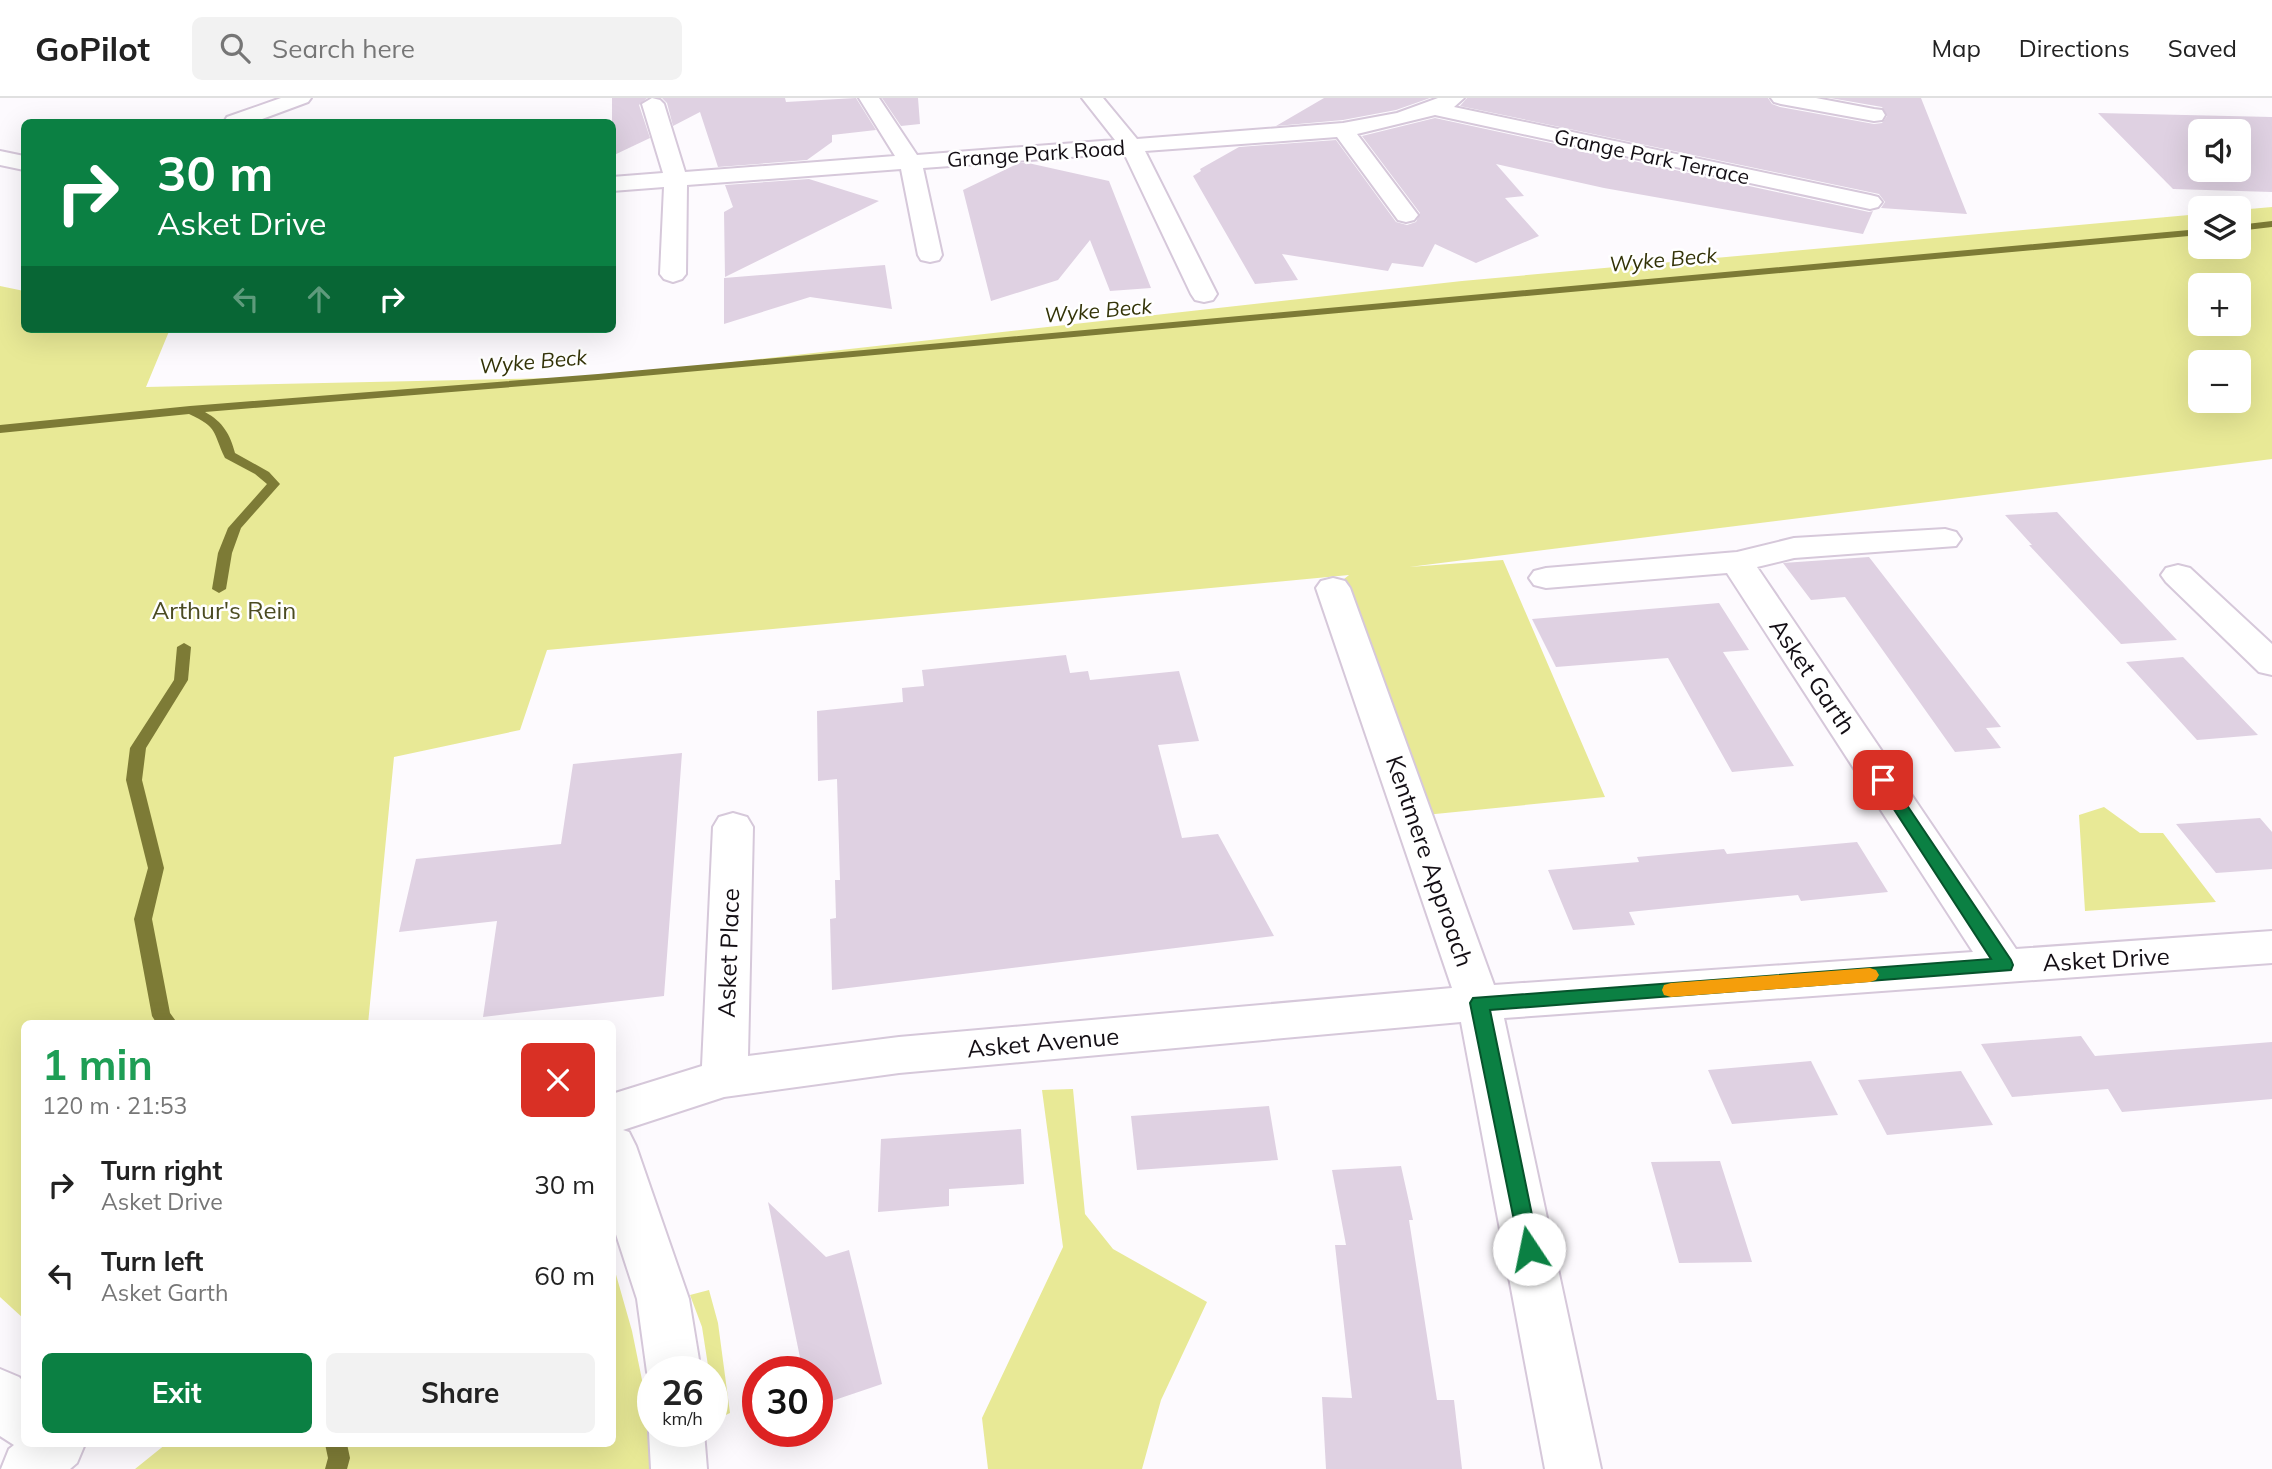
<!DOCTYPE html>
<meta charset="utf-8">
<style>
body{margin:0;font-family:Mulish,sans-serif;background:#f2f2f2;color:#222;height:100vh;display:flex;flex-direction:column;font-size:26px;white-space:nowrap}
*{box-sizing:border-box;margin:0}
p{font-size:23px;color:#767676}
.icon{flex:none;width:38px;height:38px;fill:none;stroke:currentColor;stroke-width:2;stroke-linecap:round;stroke-linejoin:round}
.map{position:relative;flex:1;overflow:hidden}
.details{position:absolute;left:21px;top:922px;width:595px;height:427px;display:flex;flex-direction:column;background:#fff;border-radius:10px;box-shadow:0 7px 28px #0002}
.details>*{flex:none}
.top-card{position:absolute;left:21px;top:21px;width:595px;height:214px;border-radius:10px;box-shadow:0 7px 28px #0002;background:#0b8043;color:#fff;overflow:hidden}
.tools{position:absolute;left:2188px;top:21px;display:grid;gap:14px}
.tools a{display:grid;place-items:center;width:63px;height:63px;border-radius:10px;background:#fff;box-shadow:0 7px 28px #0002;font-size:35px}
.speed{position:absolute;left:637px;top:1258px;display:flex;gap:14px;font-size:35px;font-weight:700;text-align:center}
.speed>*{display:grid;place-content:center;width:91px;height:91px;border-radius:50%;background:#fff;box-shadow:0 7px 28px #0002;line-height:1}
.speed small{font-size:18px;font-weight:400}
.speed .limit{border:10px solid #d22;background:#fff;color:#111}
.pin{position:absolute;display:grid;place-items:center;width:60px;height:60px;color:#fff;margin:-30px;border-radius:14px;box-shadow:0 4px 10px #0006}
.me{position:absolute;width:77px;margin:-38px;rotate:349deg;stroke-linejoin:round;filter:drop-shadow(0 0 5px #0008)}
.turn{display:flex;align-items:center;gap:24px;height:147px;padding:0 21px;font-size:32px}
.turn .icon{width:91px;height:91px;stroke-width:2.5}
.turn b{display:block;font-size:49px;line-height:60px}
.lanes{display:flex;align-items:center;height:66px;padding:0 21px;background:#0003;justify-content:center;gap:35px;direction:ltr}
.lanes .off{opacity:.35}
.round{display:grid;place-items:center;flex:none;width:74px;height:74px;border-radius:10px;background:#f2f2f2}
.headline{display:flex;align-items:center;justify-content:space-between;height:119px;padding:0 21px}
h1{font-size:42px;font-weight:700;line-height:52px;color:#1e9e55}
.button{display:flex;gap:14px;margin-top:auto;padding:14px 21px}
.button a{flex:1;height:80px;border-radius:10px;background:#0b8043;color:#fff;font-size:28px;font-weight:700;line-height:80px;text-align:center}
.button a+a{background:#f2f2f2;color:#222}
ul{padding:0;list-style:none}
li{display:flex;align-items:center;gap:21px;height:91px;padding:0 21px}
li div{flex:1}
li b{display:block;font-size:26px}
li em{font-style:normal}
header{display:flex;align-items:center;gap:42px;box-sizing:border-box;height:98px;padding:0 35px;background:#fff;border-bottom:2px solid #e0e0e0}
header strong{font-size:33px}
nav{display:flex;gap:38px;margin-inline-start:auto;font-size:24px}
.search{width:490px;height:63px;background:#f2f2f2;display:flex;align-items:center;gap:18px;box-sizing:border-box;padding:0 24px;border-radius:10px;color:#767676;font-size:26px}
.map>svg:first-child{display:block}
.green{fill:#e8e996;fill-rule:evenodd}
.lines{fill:none;stroke-linecap:round;stroke-linejoin:round}
.stream{fill:#7d7b36;fill-rule:evenodd}
.building{fill:#dfd1e2;fill-rule:evenodd}
.street-casing{stroke:#d6c8da;stroke-width:4}
.street{fill:#fff;fill-rule:evenodd}
.route{fill:#0b8043;stroke:#07532c;stroke-width:2}
.slow{fill:#f59e0b}
.labels{text-anchor:middle;dominant-baseline:central;stroke-width:5;stroke-linejoin:round;paint-order:stroke}
.far-street-label{font-size:21px;fill:#130e14;stroke:#fff}
.far-water-label{font-size:21px;font-style:italic;fill:#333307;stroke:#fff}
.park-label{font-size:24px;fill:#4b4b21;stroke:#fff}
.street-label{font-size:24px;fill:#130e14;stroke:#fff}
</style>
<header>
<strong>GoPilot</strong>
<div class="search"><svg class="icon" aria-label="search" viewBox="0 0 24 24"><circle cx="10" cy="10" r="6"/><path d="M15 15l6 6"/></svg>Search here</div>
<nav><a>Map</a><a>Directions</a><a>Saved</a></nav>
</header>
<div class="map">
<svg width="2272" height="1371" viewBox="0 0 2272 1371">
<rect width="100%" height="100%" fill="#fdfafe"/>
<!-- green -->
<path class="green" d="M2272,109V361L1409,469L1503,462L1605,699L1415,718L1333,490L1349,477L547,552L520,632L394,659L368,926H24V1221L0,1199V188L24,193V231H170L146,289L598,279L1462,183L2200,116V149H2238V112ZM2200,187H2238V226H2200ZM2200,264H2238V303H2200Z
M2104,709L2140,735H2163L2216,804L2085,813L2079,717Z
M1073,991L1085,1116L1113,1151L1207,1204L1161,1302L1142,1371H988L982,1320L1063,1149L1042,992Z
M613,1166L632,1233L649,1316L652,1371H135L166,1346H612Z
M709,1192L718,1225L730,1315L713,1323L712,1274H709L702,1229L690,1197Z"/>
<g class="lines">
<!-- stream -->
<path class="stream" d="M2272,123V129L2238,133V127Z
M2200,131V137L598,282L205,314C223,324 230,336 235,355L269,374L280,386L241,430L232,455L226,491L219,495L212,491L218,455L228,430L267,386L255,376L225,360C212,333 219,330 189,316L0,335V327L190,308L598,276Z
M184,545L191,549L188,582L146,650L142,682L164,770L152,821L170,915L178,926H157L152,918L134,821L148,770L126,682L130,650L174,582L177,549Z
M325,1346H347L350,1360L347,1371H325L328,1360Z"/>
</g>
<!-- building -->
<path class="building" d="M612,0H647L639,7L650,40L612,58Z
M662,0H785L786,4L856,0L876,32L832,37V44L807,62L718,69L700,14L673,28L667,5Z
M882,0H918L920,26L901,28Z
M1324,0H1430L1396,12L1343,22L1276,28Z
M1467,0H1768L1772,6L1780,9L1874,26L1882,25L1887,18L1882,9L1830,0H1921L1967,116L1881,110L1885,104L1879,96L1460,8Z
M2098,15L2272,19V94L2173,91ZM2200,33H2238V72H2200Z
M1435,20L1869,114L1873,113L1863,136L1604,90L1496,66L1524,98L1505,100L1539,138L1476,165L1435,146L1423,169L1392,165L1388,173L1282,156L1298,182L1255,186L1193,78L1201,73L1200,71L1239,49L1336,42L1396,124L1407,127L1416,124L1420,115L1362,38Z
M1019,65H1028L1109,83L1151,190L1110,193L1090,142L1058,182L991,203L963,92Z
M809,81L879,103L725,179L724,114L733,109L725,87Z
M885,167L892,211L810,199L724,226V180Z
M2057,414L2094,454L2177,542L2121,546L2029,447H2032L2005,417Z
M1869,459L2001,629L1986,630L2001,650L1955,654L1845,499L1811,502L1783,465Z
M1719,505L1749,552L1723,554L1794,668L1732,674L1668,560L1556,569L1532,521Z
M1066,557L1070,575L1088,573L1090,582L1179,573L1199,643L1158,647L1182,740L1218,736L1274,838L832,892L830,821L836,820L835,782H840L837,681L818,683L817,613L903,604L902,590L924,588L922,572Z
M2183,559L2258,637L2197,642L2126,564Z
M682,655L664,898L483,919L497,823L399,834L416,761L561,746L573,666Z
M2260,720L2272,734V771L2216,775L2176,726Z
M1857,744L1888,794L1801,803L1798,797L1629,814L1635,827L1573,832L1548,772L1639,764L1637,759L1724,751L1727,756Z
M2081,938L2095,958L2272,944V1001L2122,1014L2108,991L2012,999L1981,946Z
M1811,963L1838,1017L1732,1026L1708,972Z
M1961,973L1993,1027L1887,1037L1858,982Z
M1269,1008L1278,1062L1137,1072L1131,1018Z
M1021,1031L1024,1086L949,1091V1108L878,1114L881,1041Z
M1720,1063L1752,1164L1679,1165L1651,1064Z
M1401,1068L1413,1122H1409L1437,1302H1454L1462,1371H1326L1322,1299L1352,1300L1335,1147H1346L1332,1072Z
M768,1104L826,1159L849,1152L882,1286L817,1308V1274H803Z"/>
<g class="lines">
<!-- street casing -->
<g class="street-casing">
<path id="street" d="M281,0H311L308,4L254,24H224L227,19Z
M652,0L660,2L664,6L685,74L895,58L859,0H879L917,57L1115,42L1082,0H1103L1137,41L1343,25L1397,15L1438,0H1464L1454,9L1870,97L1878,99L1882,104L1878,109L1870,111L1435,17L1357,36L1418,117L1414,122L1406,124L1398,122L1337,39L1145,53L1217,196L1213,202L1204,204L1195,202L1191,196L1124,55L923,70L942,157L939,162L930,164L921,162L918,157L901,71L687,87L686,176L682,181L673,184L664,181L660,176L664,89L612,93V79L663,75L642,6Z
M1771,0H1816L1874,11L1882,12L1885,17L1882,22L1874,23L1781,6L1774,4Z
M0,53L24,58V72L0,67Z
M1945,431L1956,434L1961,441L1956,448L1794,460L1757,469L2016,851L2272,833V865L1504,920L1601,1371H1545L1461,924L899,975L724,999L623,1032L629,1034L636,1048L689,1201L701,1274H653V1287L647,1274L637,1201L612,1124V996L702,968L713,729L719,719L733,715L747,719L753,729L748,958L899,939L1452,890L1316,490L1321,483L1333,480L1345,483L1350,490L1494,887L1973,854L1727,475L1546,490L1534,487L1529,480L1534,473L1546,470L1737,454L1794,440Z
M2178,467L2190,470L2272,546V577L2259,574L2166,484L2161,477L2166,470Z
M0,1271L19,1279L24,1284V1346H85L77,1365L70,1371H1L9,1351L14,1347L0,1338Z
M653,1326V1334H704L707,1371H651L649,1334Z"/>
</g>
<!-- street -->
<use href="#street" class="street"/>
</g>
<!-- route -->
<path class="route" d="M1883,677L1888,679L2011,862L2013,867L2011,872L1490,912L1539,1151L1536,1157L1529,1160L1521,1157L1470,905L1473,900L1991,861L1875,682Z"/>
<!-- slow -->
<path class="slow" d="M1870,870L1876,872L1879,877L1876,882L1870,884L1671,899L1664,897L1662,892L1664,887L1671,885Z"/>
<g class="labels">
<!-- far-street labels -->
<g class="far-street-label">
<text transform="translate(1036 55) rotate(-4)">Grange Park Road</text>
<text transform="translate(1652 58) rotate(12)">Grange Park Terrace</text>
</g>
<!-- far-water labels -->
<g class="far-water-label">
<text transform="translate(1663 161) rotate(-5)">Wyke Beck</text>
<text transform="translate(1098 212) rotate(-5)">Wyke Beck</text>
<text transform="translate(533 263) rotate(-5)">Wyke Beck</text>
</g>
<!-- park labels -->
<g class="park-label">
<text x="224" y="512">Arthur's Rein</text>
</g>
<!-- street labels -->
<g class="street-label">
<text transform="translate(1813 578) rotate(56)">Asket Garth</text>
<text transform="translate(1430 763) rotate(71)">Kentmere Approach</text>
<text transform="translate(728 855) rotate(-88)">Asket Place</text>
<text transform="translate(2106 861) rotate(-3)">Asket Drive</text>
<text transform="translate(1043 944) rotate(-5)">Asket Avenue</text>
</g>
</g>
</svg>
<div class="tools">
<a><svg class="icon" aria-label="sound" viewBox="0 0 24 24"><path d="M4 9h4l5-4v14l-5-4H4zM17 9q2 3 0 6"/></svg></a>
<a><svg class="icon" aria-label="layers" viewBox="0 0 24 24"><path d="M12 4l9 5-9 5-9-5zM3 14l9 5 9-5"/></svg></a>
<a>+</a>
<a>−</a>
</div>
<div class="speed"><div>26<small>km/h</small></div><div class="limit">30</div></div>
<div class="pin" style="left:1883px;top:682px;background:#d93025"><svg class="icon" aria-label="arrive" viewBox="0 0 24 24"><path d="M6 21V4h12l-3 4 3 4H6"/></svg></div>
<svg class="me" style="left:1529px;top:1151px" viewBox="-20 -20 40 40"><circle r="19" fill="#fff"/><path d="M0-13L10 11 0 6-10 11z" fill="#0b8043"/></svg>
<div class="top-card">
<div class="turn"><svg class="icon" aria-label="right" viewBox="0 0 24 24"><path d="M7 20v-9h11M14 6l5 5-5 5"/></svg><div><b>30 m</b>Asket Drive</div></div>
<div class="lanes"><svg class="icon off" aria-label="left" viewBox="0 0 24 24"><path d="M17 20v-9H6M10 6l-5 5 5 5"/></svg><svg class="icon off" aria-label="ahead" viewBox="0 0 24 24"><path d="M12 20V5M6 11l6-6 6 6"/></svg><svg class="icon" aria-label="right" viewBox="0 0 24 24"><path d="M7 20v-9h11M14 6l5 5-5 5"/></svg></div>
</div>
<section class="details">
<div class="headline"><div><h1>1 min</h1><p>120 m · 21:53</p></div><a class="round" style="background:#d93025;color:#fff"><svg class="icon" aria-label="close" viewBox="0 0 24 24"><path d="M6 6l12 12M18 6L6 18"/></svg></a></div>
<ul>
<li><svg class="icon" aria-label="right" viewBox="0 0 24 24"><path d="M7 20v-9h11M14 6l5 5-5 5"/></svg><div><b>Turn right</b><p>Asket Drive</p></div><em>30 m</em></li>
<li><svg class="icon" aria-label="left" viewBox="0 0 24 24"><path d="M17 20v-9H6M10 6l-5 5 5 5"/></svg><div><b>Turn left</b><p>Asket Garth</p></div><em>60 m</em></li>
</ul>
<div class="button"><a>Exit</a><a>Share</a></div>
</section>
</div>
